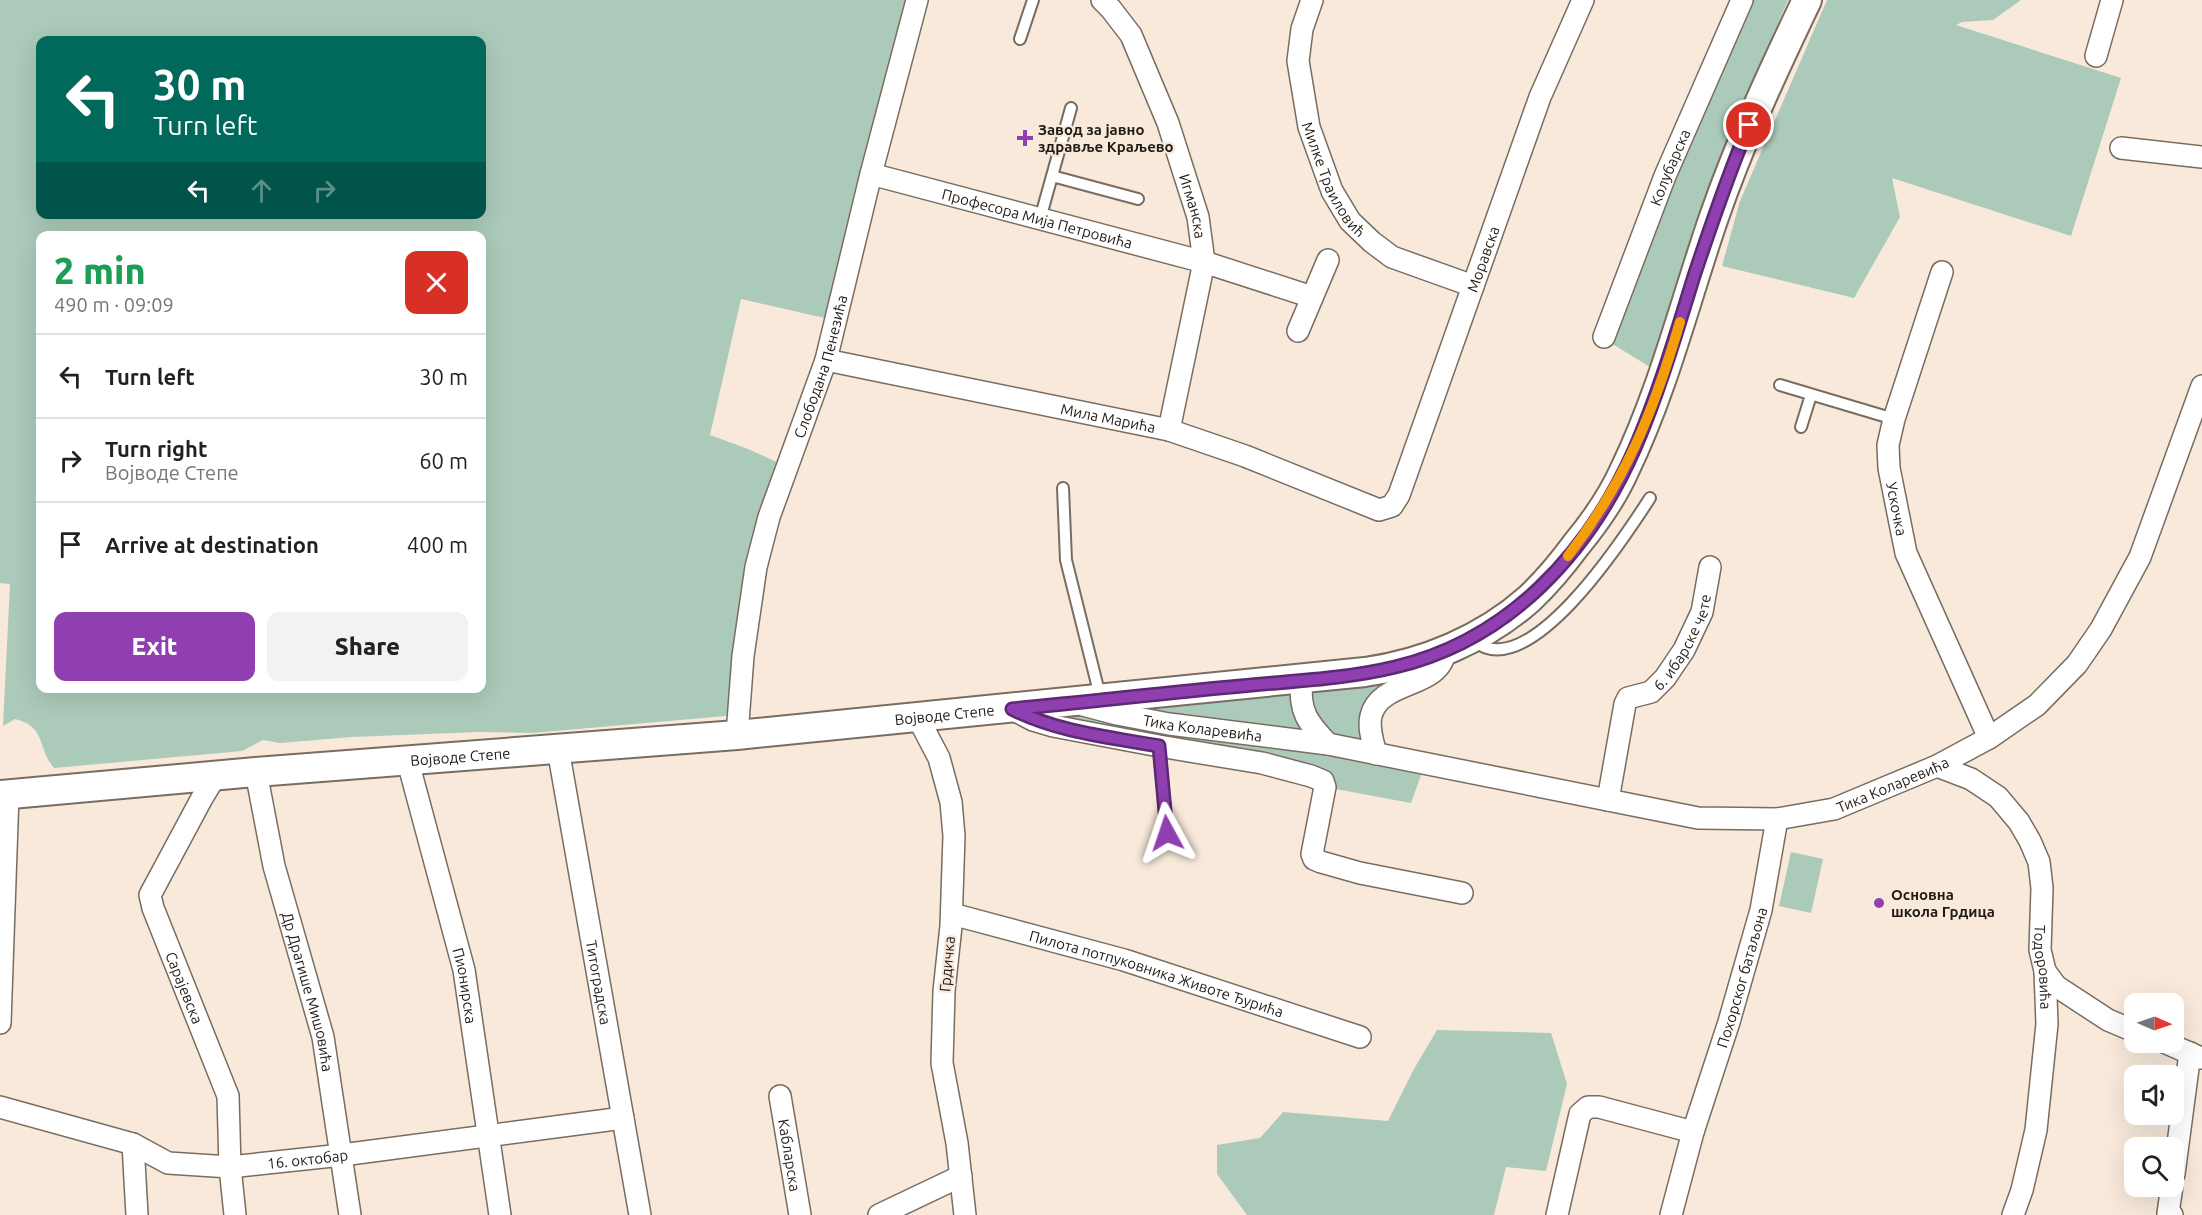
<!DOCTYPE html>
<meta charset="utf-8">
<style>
body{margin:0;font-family:Ubuntu,sans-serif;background:#f2f2f2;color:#222;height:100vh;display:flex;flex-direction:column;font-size:22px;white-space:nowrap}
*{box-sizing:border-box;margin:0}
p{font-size:20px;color:#767676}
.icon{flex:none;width:33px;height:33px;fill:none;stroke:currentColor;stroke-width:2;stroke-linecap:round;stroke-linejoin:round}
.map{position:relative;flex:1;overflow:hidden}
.details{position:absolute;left:36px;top:231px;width:450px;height:462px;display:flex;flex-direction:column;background:#fff;border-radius:12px;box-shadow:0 6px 24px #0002}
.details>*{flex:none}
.banner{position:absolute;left:36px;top:36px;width:450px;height:183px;border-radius:12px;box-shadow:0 6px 24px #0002;background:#00695c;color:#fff;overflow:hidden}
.needle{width:39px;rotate:92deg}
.fabs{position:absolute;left:2124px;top:993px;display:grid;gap:12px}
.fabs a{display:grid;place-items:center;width:60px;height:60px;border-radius:12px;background:#fff;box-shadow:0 6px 24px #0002;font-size:30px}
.pin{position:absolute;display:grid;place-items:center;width:51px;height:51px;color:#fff;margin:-26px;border:3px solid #fff;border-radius:50%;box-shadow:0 2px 6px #0007}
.me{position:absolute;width:66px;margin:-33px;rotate:355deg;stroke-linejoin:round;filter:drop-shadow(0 0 4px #0008)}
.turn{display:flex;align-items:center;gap:21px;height:126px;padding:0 18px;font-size:27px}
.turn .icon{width:78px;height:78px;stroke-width:2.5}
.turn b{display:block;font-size:42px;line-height:51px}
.lanes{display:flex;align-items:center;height:57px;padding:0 18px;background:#0003;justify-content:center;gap:30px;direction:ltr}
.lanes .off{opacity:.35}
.round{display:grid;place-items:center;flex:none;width:63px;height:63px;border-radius:12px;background:#f2f2f2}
.summary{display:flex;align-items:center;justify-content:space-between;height:102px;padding:0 18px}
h1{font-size:36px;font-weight:800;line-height:45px;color:#1e9e55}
.cta{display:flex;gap:12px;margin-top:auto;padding:12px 18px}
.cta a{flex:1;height:69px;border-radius:12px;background:#8f3faf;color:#fff;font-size:24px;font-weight:800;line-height:69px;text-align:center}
.cta a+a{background:#f2f2f2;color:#222}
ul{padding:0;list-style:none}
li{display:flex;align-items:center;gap:18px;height:84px;padding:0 18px;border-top:2px solid #e0e0e0}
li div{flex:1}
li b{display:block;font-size:22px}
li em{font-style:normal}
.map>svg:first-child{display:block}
.green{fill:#abcab9;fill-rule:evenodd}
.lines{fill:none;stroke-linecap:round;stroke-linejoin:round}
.lane-casing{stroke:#796c60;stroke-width:14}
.street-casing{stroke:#796c60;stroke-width:24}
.secondary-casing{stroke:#796c60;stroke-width:32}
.lane{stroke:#fff;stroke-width:10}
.street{stroke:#fff;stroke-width:21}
.secondary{stroke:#fff;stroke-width:28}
.route-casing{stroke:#5d2972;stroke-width:15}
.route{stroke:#8f3faf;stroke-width:10}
.slow{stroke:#f59e0b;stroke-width:10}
.poi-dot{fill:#8f3faf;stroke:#f8e9db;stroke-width:2}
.labels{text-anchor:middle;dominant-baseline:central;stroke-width:4.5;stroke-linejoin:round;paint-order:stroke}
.poi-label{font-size:15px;font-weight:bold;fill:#201b16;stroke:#f8e9db;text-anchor:start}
.street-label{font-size:15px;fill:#201b16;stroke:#f8e9db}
</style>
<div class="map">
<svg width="2202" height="1215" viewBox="0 0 2202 1215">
<rect width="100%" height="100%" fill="#f8e9db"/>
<!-- green -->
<path class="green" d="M0,0H925L842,322L741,299L710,435L748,449L792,469L756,610L748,714L532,733L478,732L352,737L280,743L263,740L242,751L54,768C37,748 47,727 15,719L3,726L10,584L0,583ZM40,40H482V214H40ZM40,236H482V688H40Z
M1742,0H1788L1719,159L1691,236L1650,367L1606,340Z
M1827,0H2021L1993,20L1962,22L1956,25L2121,78L2071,236L1892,178L1900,217L1854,298L1722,266L1740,201Z
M1408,664L1381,702L1376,754L1425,764L1411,803L1325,787L1033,720Z
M1791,852L1823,859L1811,913L1779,906Z
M1437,1030L1551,1033L1567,1084L1546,1171L1506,1167L1494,1215H1247L1217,1174V1145L1260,1138L1283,1112L1388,1121L1414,1069Z"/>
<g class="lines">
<!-- lane casing -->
<g class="lane-casing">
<path id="lane" d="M1020,39L1033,0
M1052,176L1138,199
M1040,219L1071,108
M1780,385L1894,419
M1801,427L1811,395
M1063,488L1066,560L1100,696
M1473,640C1528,688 1626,535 1650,498
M1159,746L1167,833"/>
</g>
<!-- street casing -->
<g class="street-casing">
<g id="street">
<path id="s1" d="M1102,0L1111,9L1131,35L1168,123L1198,217L1204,262L1169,430"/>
<path id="s2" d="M1312,0L1302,29L1298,61L1309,127L1332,191L1350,221L1372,242L1392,257L1473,286"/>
<path d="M2096,56L2112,0"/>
<path d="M2121,148L2202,157"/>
<path id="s3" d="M871,174L1204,262L1312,297"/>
<path id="s4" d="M1942,272L1894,419L1888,445L1889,468L1906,553L1989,738"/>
<path d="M1298,331L1328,260"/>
<path id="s5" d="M1604,337L1665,176L1742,0"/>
<path id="s6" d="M826,360L1169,430L1245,456L1379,510L1392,506L1399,495L1540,97L1583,0"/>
<path d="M1302,680C1298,711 1308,723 1328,744"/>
<path id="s7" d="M1083,705L1117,714L1169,724L1328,744L1698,818L1777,819L1834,809L1937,766L1989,738L2037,705L2077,664L2101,629L2140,557L2202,386"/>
<path d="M1012,709L1033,720L1053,726L1159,746L1262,763L1311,776L1323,781L1325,787L1312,854L1314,859L1321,862L1360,873L1462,893"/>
<path d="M918,718L939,758L951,802L954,836L951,926L944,991L942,1063L957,1143L965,1215"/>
<path id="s8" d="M737,735L743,656L756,567L769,517L826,360L871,174L917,0"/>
<path id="s9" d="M558,749L640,1215"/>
<path d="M1376,754C1373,742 1368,728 1371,716C1380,679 1441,689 1445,651"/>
<path id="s10" d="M408,762L464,970L500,1215"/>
<path id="s11" d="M1937,766L1971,779L1998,797L2019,822L2030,841L2039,862L2042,888L2040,950L2045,971L2047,1024L2036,1130L2022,1190L2013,1215"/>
<path id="s12" d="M256,772L274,866L323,1037L350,1215"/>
<path id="s13" d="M216,775L202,798L150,895L153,908L228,1096L230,1167L235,1215"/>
<path id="s14" d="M1608,800L1625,704L1628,698L1651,692L1665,678L1684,650L1702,612L1710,567"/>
<path id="s15" d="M952,914L1124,960L1360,1037"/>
<path d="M2045,971L2056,986L2108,1020L2134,1031"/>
<path d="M0,1023L8,794"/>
<path d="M2164,1042L2201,1058"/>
<path id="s16" d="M780,1096L800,1215"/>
<path id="s17" d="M0,1107L133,1144L168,1163L230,1167L342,1155L623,1118"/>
<path d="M133,1144L137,1215"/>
<path d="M2174,1174L2190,1053"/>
<path d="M2172,1186L2168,1213L2172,1215"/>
<path d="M879,1215L961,1176"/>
<path d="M1557,1215L1580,1114L1588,1107H1599L1693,1132"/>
<path id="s18" d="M1671,1215L1693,1132L1729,1022L1761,910L1777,819"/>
</g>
</g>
<!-- secondary casing -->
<g class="secondary-casing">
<g id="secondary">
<path id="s19" d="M0,795L256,772L737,735L1365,672C1424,664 1484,639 1529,599C1546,583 1562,564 1576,545C1595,522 1613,496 1625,469C1664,388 1685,301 1714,217C1740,142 1773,71 1807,0"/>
</g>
</g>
<!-- lane -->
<use href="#lane" class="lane"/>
<!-- street -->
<use href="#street" class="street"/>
<!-- secondary -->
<use href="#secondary" class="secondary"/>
</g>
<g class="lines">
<!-- route casing -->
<g class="route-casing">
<path id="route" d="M1167,833L1159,746C1109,737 1057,732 1012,709C1088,702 1164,693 1241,686C1291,681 1346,679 1395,667C1509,640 1589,553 1635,448C1659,392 1676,334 1694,276C1711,225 1728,175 1749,125"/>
</g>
<!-- route -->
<use href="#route" class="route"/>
<!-- slow -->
<path class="slow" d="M1568,556C1625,482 1654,411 1680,322"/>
</g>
<!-- markers -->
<g class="poi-dot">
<path d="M1022 129h6v6h6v6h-6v6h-6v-6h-6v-6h6z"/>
<circle cx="1879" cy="903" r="6"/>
</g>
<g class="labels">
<!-- poi labels -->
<g class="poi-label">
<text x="1038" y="129">Завод за јавно<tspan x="1038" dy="17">здравље Краљево</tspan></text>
<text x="1891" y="894">Основна<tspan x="1891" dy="17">школа Грдица</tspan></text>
</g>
<!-- street labels -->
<g class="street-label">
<text stroke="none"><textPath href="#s5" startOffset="182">Колубарска</textPath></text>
<text stroke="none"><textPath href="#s2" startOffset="188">Милке Траиловић</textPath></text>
<text stroke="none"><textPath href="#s1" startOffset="228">Игманска</textPath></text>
<text stroke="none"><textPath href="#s3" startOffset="172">Професора Мија Петровића</textPath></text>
<text stroke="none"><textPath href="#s6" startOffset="852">Моравска</textPath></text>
<text stroke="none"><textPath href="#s8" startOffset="380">Слободана Пенезића</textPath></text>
<text stroke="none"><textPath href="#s6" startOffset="288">Мила Марића</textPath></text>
<text stroke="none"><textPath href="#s4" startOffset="246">Ускочка</textPath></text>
<text stroke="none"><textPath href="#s14" startOffset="188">6. ибарске чете</textPath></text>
<text stroke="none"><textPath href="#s19" startOffset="948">Војводе Степе</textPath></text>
<text stroke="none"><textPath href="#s7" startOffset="122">Тика Коларевића</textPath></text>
<text stroke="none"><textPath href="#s19" startOffset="462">Војводе Степе</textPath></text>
<text stroke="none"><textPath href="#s7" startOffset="826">Тика Коларевића</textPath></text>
<text transform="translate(947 964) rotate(-85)">Грдичка</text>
<text stroke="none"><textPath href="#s11" startOffset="252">Тодоровића</textPath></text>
<text stroke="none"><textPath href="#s15" startOffset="213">Пилота потпуковника Животе Ђурића</textPath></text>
<text stroke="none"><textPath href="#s18" startOffset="248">Похорског батаљона</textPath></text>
<text stroke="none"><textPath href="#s9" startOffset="237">Титоградска</textPath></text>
<text stroke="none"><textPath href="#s10" startOffset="231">Пионирска</textPath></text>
<text stroke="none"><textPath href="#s13" startOffset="236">Сарајевска</textPath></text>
<text stroke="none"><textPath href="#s12" startOffset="226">Др Драгише Мишовића</textPath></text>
<text stroke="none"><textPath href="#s16" startOffset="60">Кабларска</textPath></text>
<text stroke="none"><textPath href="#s17" startOffset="318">16. октобар</textPath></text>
</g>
</g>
</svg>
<div class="fabs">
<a><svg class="needle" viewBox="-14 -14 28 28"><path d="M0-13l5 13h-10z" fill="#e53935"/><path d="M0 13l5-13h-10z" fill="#767676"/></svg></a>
<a><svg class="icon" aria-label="sound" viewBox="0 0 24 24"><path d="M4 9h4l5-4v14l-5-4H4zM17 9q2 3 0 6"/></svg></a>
<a><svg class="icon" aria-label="search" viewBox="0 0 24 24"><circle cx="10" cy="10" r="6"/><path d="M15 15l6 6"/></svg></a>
</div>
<div class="pin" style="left:1749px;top:125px;background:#d93025"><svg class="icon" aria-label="arrive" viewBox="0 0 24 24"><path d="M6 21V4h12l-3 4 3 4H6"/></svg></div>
<svg class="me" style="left:1167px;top:833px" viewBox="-20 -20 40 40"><path d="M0-17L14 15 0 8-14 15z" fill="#8f3faf" stroke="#fff" stroke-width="4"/></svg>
<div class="banner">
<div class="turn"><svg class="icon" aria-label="left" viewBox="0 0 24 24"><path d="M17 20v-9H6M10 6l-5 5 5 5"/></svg><div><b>30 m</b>Turn left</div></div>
<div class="lanes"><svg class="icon" aria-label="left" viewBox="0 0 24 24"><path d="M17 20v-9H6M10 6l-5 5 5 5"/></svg><svg class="icon off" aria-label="ahead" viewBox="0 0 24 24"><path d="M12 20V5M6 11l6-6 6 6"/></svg><svg class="icon off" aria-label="right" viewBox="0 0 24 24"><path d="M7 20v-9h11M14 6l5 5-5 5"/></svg></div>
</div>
<section class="details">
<div class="summary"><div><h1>2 min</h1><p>490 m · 09:09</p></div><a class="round" style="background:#d93025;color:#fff"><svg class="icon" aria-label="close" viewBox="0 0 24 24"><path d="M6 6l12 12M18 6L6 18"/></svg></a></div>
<ul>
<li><svg class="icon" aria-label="left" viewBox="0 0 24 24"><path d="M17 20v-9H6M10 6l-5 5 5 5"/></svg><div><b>Turn left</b></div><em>30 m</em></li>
<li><svg class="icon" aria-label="right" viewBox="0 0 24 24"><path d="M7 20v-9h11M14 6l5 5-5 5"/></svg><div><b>Turn right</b><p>Војводе Степе</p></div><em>60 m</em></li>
<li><svg class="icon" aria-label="arrive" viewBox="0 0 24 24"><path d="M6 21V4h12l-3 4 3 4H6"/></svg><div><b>Arrive at destination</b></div><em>400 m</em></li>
</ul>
<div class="cta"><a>Exit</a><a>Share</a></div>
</section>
</div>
